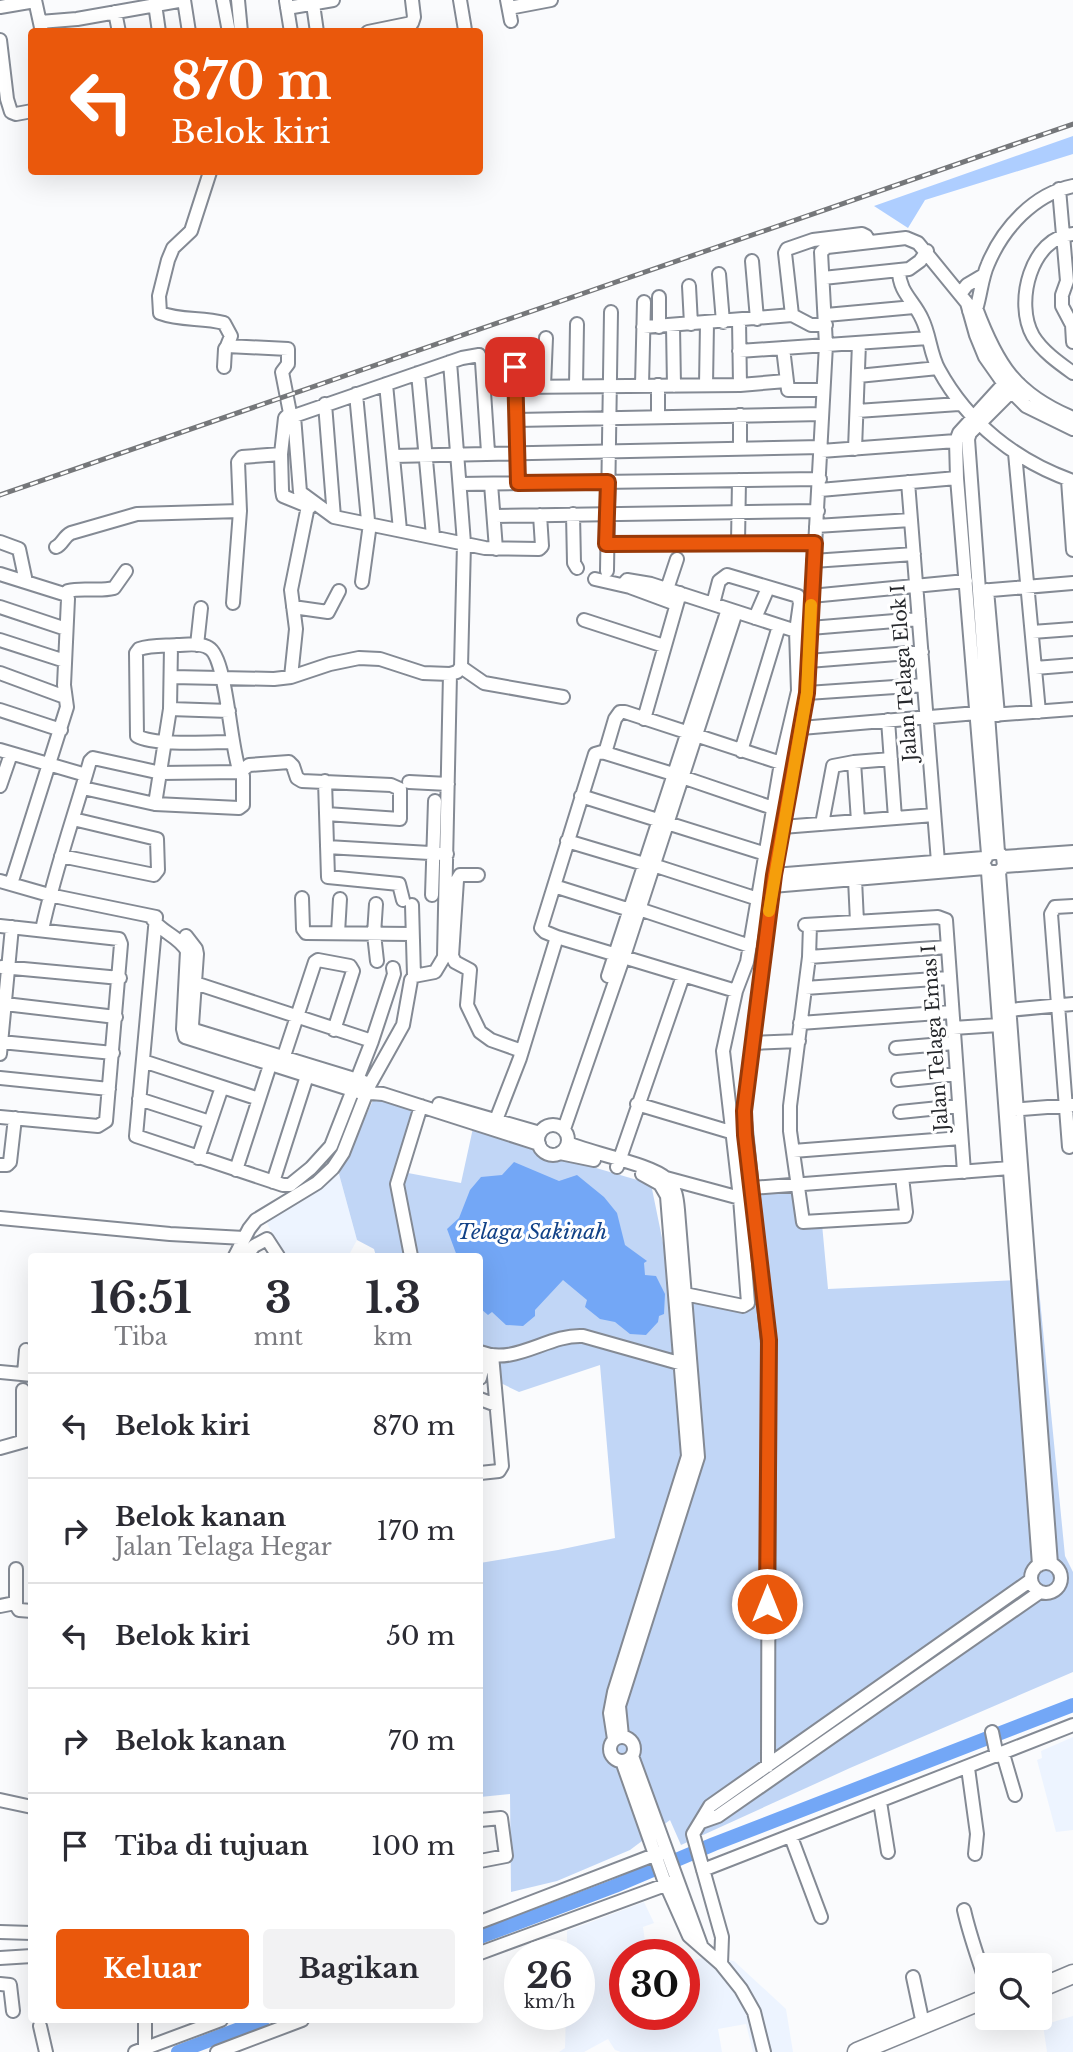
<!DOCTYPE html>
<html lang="id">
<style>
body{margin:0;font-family:"Libre Baskerville",serif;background:#f2f2f3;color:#2b2b33;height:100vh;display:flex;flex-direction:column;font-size:26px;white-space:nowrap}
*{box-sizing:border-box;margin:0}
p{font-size:23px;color:#7c7c81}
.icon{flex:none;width:38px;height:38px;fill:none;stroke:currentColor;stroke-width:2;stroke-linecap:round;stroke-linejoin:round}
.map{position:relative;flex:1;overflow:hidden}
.details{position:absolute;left:28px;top:1253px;width:455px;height:770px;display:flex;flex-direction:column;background:#fff;border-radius:7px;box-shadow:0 7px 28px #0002}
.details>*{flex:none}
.hud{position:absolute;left:28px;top:28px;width:455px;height:147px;border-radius:7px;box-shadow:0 7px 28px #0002;background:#ea580c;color:#fff;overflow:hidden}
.controls{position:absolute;left:975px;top:1953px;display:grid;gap:14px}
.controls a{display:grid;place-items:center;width:77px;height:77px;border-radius:7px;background:#fff;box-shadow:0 7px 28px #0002;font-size:35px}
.speed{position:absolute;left:504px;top:1939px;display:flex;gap:14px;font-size:35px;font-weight:700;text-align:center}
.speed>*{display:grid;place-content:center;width:91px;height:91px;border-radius:50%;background:#fff;box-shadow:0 7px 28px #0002;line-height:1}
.speed small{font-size:18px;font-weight:400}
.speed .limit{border:10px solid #d22;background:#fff;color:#111}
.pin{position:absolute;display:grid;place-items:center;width:60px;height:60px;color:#fff;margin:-30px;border-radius:14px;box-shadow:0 4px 10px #0006}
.me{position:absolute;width:77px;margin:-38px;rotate:0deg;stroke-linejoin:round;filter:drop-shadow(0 0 5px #0008)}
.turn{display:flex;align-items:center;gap:24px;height:147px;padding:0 28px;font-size:32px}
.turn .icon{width:91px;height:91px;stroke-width:2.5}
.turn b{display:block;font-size:49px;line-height:60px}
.eta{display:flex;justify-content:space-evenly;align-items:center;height:119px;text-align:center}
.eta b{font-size:42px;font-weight:700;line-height:49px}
.cta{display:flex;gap:14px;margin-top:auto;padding:14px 28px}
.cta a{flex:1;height:80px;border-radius:7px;background:#ea580c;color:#fff;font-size:28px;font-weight:700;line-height:80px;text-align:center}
.cta a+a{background:#f2f2f3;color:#2b2b33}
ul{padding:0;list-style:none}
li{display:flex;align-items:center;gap:21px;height:105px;padding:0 28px;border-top:2px solid #e1e1e2}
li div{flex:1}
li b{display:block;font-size:26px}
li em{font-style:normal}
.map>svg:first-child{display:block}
.built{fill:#edf4ff}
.green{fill:#c1d6f6}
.forest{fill:#aeceff}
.water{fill:#73a7f6}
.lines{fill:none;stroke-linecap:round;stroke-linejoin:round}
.river{stroke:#73a7f6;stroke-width:14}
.minor-casing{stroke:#848a94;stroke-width:16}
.highway-casing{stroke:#848a94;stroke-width:21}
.minor{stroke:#fff;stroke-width:12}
.highway{stroke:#fff;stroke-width:18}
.rail-casing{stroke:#75777a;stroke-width:5}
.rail{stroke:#fff;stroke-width:2.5;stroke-dasharray:8;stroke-linecap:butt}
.route-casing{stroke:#983908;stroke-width:18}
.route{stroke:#ea580c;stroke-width:12}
.slow{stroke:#f59e0b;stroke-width:12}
.labels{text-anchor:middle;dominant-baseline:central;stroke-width:6;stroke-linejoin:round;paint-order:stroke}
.street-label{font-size:19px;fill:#26282c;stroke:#fff}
.water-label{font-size:21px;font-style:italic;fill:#124287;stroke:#fff}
</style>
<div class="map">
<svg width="1073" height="2052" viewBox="0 0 1073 2052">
<rect width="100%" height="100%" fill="#fafbfd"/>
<!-- built -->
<path class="built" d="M339,1174L357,1240L350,1253L342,1256H284L266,1221Z
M1073,1737V1830L1056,1832L1037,1760L1042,1758L1041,1751Z
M644,1902L654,1923L643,1927L647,1955H625V2014H684V1963L705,1957L734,1961L786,2009L793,2052H753L746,2024L718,2029L722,2052H621L615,2050L608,2039L584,2052H559L565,2048L566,2014H579V1955H567V1931Z
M1073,2016V2052H1047L1043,2025Z"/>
<!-- green -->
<path class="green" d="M374,1098L425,1114L408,1173L461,1183L473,1128L531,1149L651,1184L671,1282L774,1308L759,1189L798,1188L801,1225L822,1224L828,1289L1038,1279L1065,1556L1073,1572V1672L850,1768L681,1845L670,1820L630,1850L557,1881L511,1892L510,1794L480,1797V1563L558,1550L615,1538L600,1365L519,1392L480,1373V1256H376L374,1249L357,1240L339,1174Z"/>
<!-- forest -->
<path class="forest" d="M1073,136V154L925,200L908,228L874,206Z"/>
<!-- water -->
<path class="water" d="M514,1162L559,1181L577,1175L604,1197L617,1213L625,1245L647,1261L644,1263L645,1275L656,1276L665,1294L664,1314L659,1316L658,1322L646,1335L630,1334L615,1322L600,1319L585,1307L587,1300L563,1280L535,1310V1316L523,1326L506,1325L492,1312L488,1315L481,1309L480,1256H457L447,1229L459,1218L470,1190L481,1177L502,1175Z"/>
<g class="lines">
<!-- river -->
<path class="river" d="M480,1937L615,1886L714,1844L1073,1705
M178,2052L263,2020"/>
<!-- minor casing -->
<g class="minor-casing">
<path id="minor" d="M35,0L42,32
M184,0L189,32
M223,0L229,32
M238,0L241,32
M460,0L465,30
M507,0L511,21
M286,1L291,32
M155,4L159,32
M313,4L317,32
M0,7L35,1
M287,8L333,0
M509,8L551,0
M115,12L119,32
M40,22L77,19L184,0
M368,32L412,23L414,17L412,0
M0,40L7,99L11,112L16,114L32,111
M210,172L191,231L173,248L168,260L159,296L160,313C181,321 202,317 224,323L231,336L227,346
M1059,189L1067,281L1062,295V306L1072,325L1073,342
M1073,234C1031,237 1014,303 1033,336C1042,351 1059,363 1073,373
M752,261L757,319
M899,271C899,292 914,301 922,319C930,335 930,354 939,370C968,423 1016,461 1073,481
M719,274L723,322
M823,278L909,269L920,261L927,251
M689,286L691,324
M960,294L967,285L984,275
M976,308C997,364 1015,394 1073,418
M969,311L977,306C981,292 982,277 988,264C1003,228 1034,194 1073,186
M792,315L785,253L787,249L813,240L862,234L866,236L869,242
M826,315L914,307
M739,320L740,385
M673,326L674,386
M643,327L792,315L811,325H826
M659,327V297
M515,346L518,483
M783,348L788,390H823
M739,351L928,338
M224,367L225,349L227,346L288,349V364L282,372L290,413L285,418L281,454L282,490L283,496L310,507
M418,373L433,536
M858,376L938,368
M386,384L400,530
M642,385L644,302
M658,385V417
M706,385L707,323
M544,386L546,338
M576,386L577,324
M516,387L740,385L786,381
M356,394L369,531L362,582
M325,404L334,517
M857,411L959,404
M516,420L822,414
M740,448V415
M855,449L859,343
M821,451L956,441
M488,452L482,362L479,355L462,358L294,416L300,492L334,517L485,548L539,549L542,546L540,515
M1015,453L1039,712
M393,456L821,447
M1068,480L1073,550
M908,482L938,862
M460,484L820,479
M491,484L496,549
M820,490L957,478
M573,514L574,563L577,568
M495,516L818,511
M816,526L911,520
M0,542L19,549L26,582
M738,543L739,480
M606,544L815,543
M56,547C63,544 63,537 71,533L137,514L240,511
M813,561L914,554
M607,571L611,312
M0,574L67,595L68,599L64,685L67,707L11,884
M595,579L630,587L676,604
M623,585L627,580L651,584L796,631L798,691L781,763L747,962L736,991L723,1051L740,1198L748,1303L743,1306L675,1292
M667,589L677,559
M987,590L998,715
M979,591L1073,583
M67,595L68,591C83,587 98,592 114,588L126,571
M811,596L966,581
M233,603L240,511L238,462L242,457L281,454
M713,604L719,581L727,575L798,596L800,603L796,631
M0,607L66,629
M293,607L328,612L339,591
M755,618L768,588
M584,620L664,646
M810,628L919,619
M1032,632L1073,629
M0,640L65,661
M197,645L201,608
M808,661L922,652
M461,667L484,683L563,697
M1035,668L1073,665
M0,673L65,697
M172,677L274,679L291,677L330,664L359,658L380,659L423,673L450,674
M291,677L296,629L291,590L308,506
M807,693L924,685
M170,709L229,711
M0,710L61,730
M991,715L1073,709
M644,719L680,593
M888,720L895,818
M801,728L977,713
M233,742C211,742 155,746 137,736L136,653L139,649C151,645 165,646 177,645C186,645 200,642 209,648C227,658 230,749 240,772L249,765L289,762L293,766L297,778L302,781L391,785L400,789V819L326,814
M0,750L86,775
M741,751L779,626
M605,753L615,719L620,712H625L781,763
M854,762L858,821
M673,774L602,752L595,754L541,928L545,932L557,937L736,991
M682,777L773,808
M325,781L328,877L399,884L403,900
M409,782L448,784
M0,786L11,754
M581,796L766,854
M155,804L170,709L171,646
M822,824L833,766L854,762L891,759
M782,827L934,815
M567,841L644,864
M327,847L447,854
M998,852L968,439L970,433L1019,384
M988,854L998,852L1003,857L1004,866L999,872H988L983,863L988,854L957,478L956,441L959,433L1010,377
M61,856L154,875L158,870L157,839L73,819
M1003,857L1073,852
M653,865L758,899
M1004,866L1073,861
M988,872L1039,1565
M999,872L1051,1564
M478,875H460L457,880L452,956L455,962L470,970L467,1005L480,1032L491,1040L522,1051
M774,875L984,858
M855,879L857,922
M0,881L49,895L156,917
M554,886L630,910
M772,886L985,868
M432,895L435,801
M302,898L303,929L306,933L412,934
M376,904L374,934L377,961
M412,905L414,976
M639,909L750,946
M151,917C160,932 179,936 187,951L183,1029L185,1037L359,1092L383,1094L539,1144
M156,917L136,1136L283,1185H290L311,1168L331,1146L372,1041L394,974L393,968
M805,925L938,917L946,920L964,1172
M810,925L809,957L790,1106V1131L803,1222L905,1216L906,1212L902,1177
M0,926L119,939L121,944L106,1121L98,1126L0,1117
M42,930C54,873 74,817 90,761L93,758L161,773L240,772L243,776V805L239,808L155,804L83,788
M338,933L340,899
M186,936L196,949L197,954L192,1025L194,1030L364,1082
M809,957L948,947
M2,967L120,978
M608,976L728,609
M195,983L372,1041
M805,988L949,978
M5,1004L116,1017
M1009,1010L1073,1004
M800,1023L952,1012
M953,1028L999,1025
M1,1042L113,1053
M752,1043L799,1041
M896,1048L954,1043
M0,1054L12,927
M143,1061L259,1099
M281,1065L315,962L318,960L350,966L353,971L334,1030
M0,1078L109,1089
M898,1080L957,1074
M139,1099L210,1122
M439,1104L540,1133
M637,1104L734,1133
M1011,1110L1073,1105
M900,1112L959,1106
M496,1120L520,1058L557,937
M538 1140a15 15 0 1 1 30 0a15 15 0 1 1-30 0Z
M564,1129L626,950L736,612
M568,1143C593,1154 651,1164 667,1179C676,1188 677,1199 678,1210L698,1457L619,1706L622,1736
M1069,1147L1051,914L1055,907L1073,906
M793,1151L961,1138
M560,1153L594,1160
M198,1158L222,1087
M0,1165H7L10,1162L15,1118
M617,1167L683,976
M236,1170L270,1065
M666,1178L740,1198
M273,1182L307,1076
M752,1188L1010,1168
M0,1218L170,1234L244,1238
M235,1256L249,1229L256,1220L317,1183L333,1168L343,1153L370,1084L403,1025L411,980L414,976L435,972L444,957L450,674L457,672L461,667L464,543L450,362
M246,1256L254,1246L267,1239L278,1256
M411,1256L397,1184L421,1106
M480,1352C515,1366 548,1334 583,1336L686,1365
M0,1372L32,1375
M24,1374L26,1350
M480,1378L486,1354
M480,1399L496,1405
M23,1441V1390
M0,1448L32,1439
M480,1473L499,1471L502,1466L492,1355
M1031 1578a15 15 0 1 1 30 0a15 15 0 1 1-30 0Z
M16,1569V1605L19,1610L32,1611
M0,1606L15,1603
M992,1732L997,1756
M610 1749a12 12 0 1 1 24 0a12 12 0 1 1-24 0Z
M614,1739L610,1713L614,1692L688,1456L667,1196L660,1184L642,1174
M1003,1754L1015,1795
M632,1756L701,1945
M622,1761L664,1880L689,1936L721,1964L741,1989L754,2012L764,2052
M768,1766L769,1353L744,1111L774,875L807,693L826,345L821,252L827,247L906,238L918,243L967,303L976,335L985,357L1004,384L1026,406L1073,429
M968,1768L977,1834L975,1854
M0,1800L32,1807
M880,1802L888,1852
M480,1820L501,1818L506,1856L480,1861
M701,1822L718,1816L1040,1592
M791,1837L821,1917
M703,1870L1073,1725
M964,1910C970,1937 979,1960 987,1986
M480,1922L662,1852
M0,1932L32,1933
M480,1953L676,1881
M0,1958L32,1956
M721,1964L722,1937L693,1834L710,1806L1031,1580
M913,1977L923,2024
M0,1984L10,1985L13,2011
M145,2020V2048
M40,2026L46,2052
M135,2052L221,2020
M217,2052L302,2020"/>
</g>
<!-- highway casing -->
<g class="highway-casing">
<path id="highway" d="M1040,1988L1073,1974
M857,2052L987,1998"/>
</g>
<!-- minor -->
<use href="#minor" class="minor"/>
<!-- highway -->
<use href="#highway" class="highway"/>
<!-- rail casing -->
<g class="rail-casing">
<path id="rail" d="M0,495L1073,124"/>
</g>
<!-- rail -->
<use href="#rail" class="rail"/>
</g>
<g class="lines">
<!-- route casing -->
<g class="route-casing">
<path id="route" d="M515,367L518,483L608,482L606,544L815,543L807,693L774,875L744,1111L745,1135L769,1340L767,1604"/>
</g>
<!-- route -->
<use href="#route" class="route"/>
<!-- slow -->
<path class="slow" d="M769,911L807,693L811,605"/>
</g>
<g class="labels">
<!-- street labels -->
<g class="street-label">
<text transform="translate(904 673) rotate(-94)">Jalan Telaga Elok I</text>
<text transform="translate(935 1038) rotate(-94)">Jalan Telaga Emas I</text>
</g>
<!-- water labels -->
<g class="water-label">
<text x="532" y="1232">Telaga Sakinah</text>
</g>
</g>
</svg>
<div class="controls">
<a><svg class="icon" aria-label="search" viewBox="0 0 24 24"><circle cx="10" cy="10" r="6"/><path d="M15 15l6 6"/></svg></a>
</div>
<div class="speed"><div>26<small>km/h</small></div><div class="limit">30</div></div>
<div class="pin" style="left:515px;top:367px;background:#d93025"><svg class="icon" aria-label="arrive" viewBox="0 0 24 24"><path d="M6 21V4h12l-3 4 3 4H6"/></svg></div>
<svg class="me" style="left:767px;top:1604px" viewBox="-20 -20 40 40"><circle r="17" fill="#ea580c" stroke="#fff" stroke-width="3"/><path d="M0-11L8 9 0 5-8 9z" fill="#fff"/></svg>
<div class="hud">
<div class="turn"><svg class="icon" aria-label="left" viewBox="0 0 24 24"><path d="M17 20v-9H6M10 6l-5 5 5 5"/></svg><div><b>870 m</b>Belok kiri</div></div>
</div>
<section class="details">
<div class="eta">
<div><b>16:51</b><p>Tiba</p></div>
<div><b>3</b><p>mnt</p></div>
<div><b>1.3</b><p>km</p></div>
</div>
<ul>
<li><svg class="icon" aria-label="left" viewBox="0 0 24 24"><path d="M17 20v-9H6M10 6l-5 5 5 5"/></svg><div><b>Belok kiri</b></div><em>870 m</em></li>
<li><svg class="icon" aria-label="right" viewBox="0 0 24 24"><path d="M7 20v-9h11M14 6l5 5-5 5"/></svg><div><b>Belok kanan</b><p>Jalan Telaga Hegar</p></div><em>170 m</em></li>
<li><svg class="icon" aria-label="left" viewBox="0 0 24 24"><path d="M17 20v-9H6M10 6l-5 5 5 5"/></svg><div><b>Belok kiri</b></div><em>50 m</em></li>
<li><svg class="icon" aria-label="right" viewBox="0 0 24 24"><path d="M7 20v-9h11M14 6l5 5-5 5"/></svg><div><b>Belok kanan</b></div><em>70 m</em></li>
<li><svg class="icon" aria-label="arrive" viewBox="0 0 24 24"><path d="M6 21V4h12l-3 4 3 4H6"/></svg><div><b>Tiba di tujuan</b></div><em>100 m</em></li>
</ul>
<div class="cta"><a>Keluar</a><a>Bagikan</a></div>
</section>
</div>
